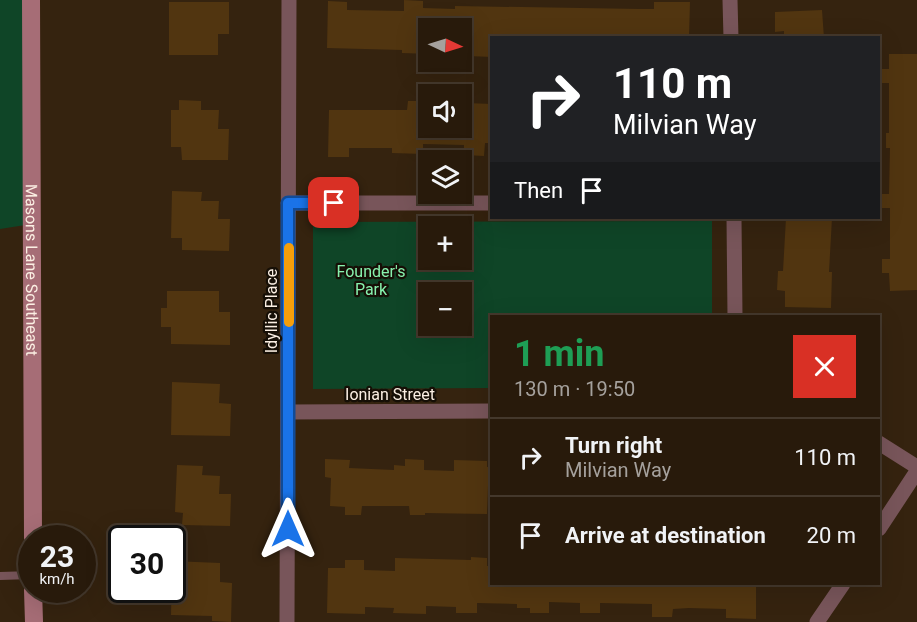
<!DOCTYPE html>
<meta charset="utf-8">
<style>
body{margin:0;font-family:Roboto,sans-serif;background:#302314;color:#f1f3f6;height:100vh;display:flex;flex-direction:column;font-size:22px;white-space:nowrap}
*{box-sizing:border-box;margin:0}
p{font-size:20px;color:#a5a19d}
.icon{flex:none;width:33px;height:33px;fill:none;stroke:currentColor;stroke-width:2;stroke-linecap:round;stroke-linejoin:round}
.map{position:relative;flex:1;overflow:hidden}
.drawer{position:absolute;left:490px;top:315px;width:390px;height:270px;display:flex;flex-direction:column;background:#281a0b;border-radius:0px;box-shadow:0 6px 24px #0002,0 0 0 2px #44382c}
.drawer>*{flex:none}
.hud{position:absolute;left:490px;top:36px;width:390px;height:183px;border-radius:0px;box-shadow:0 6px 24px #0002,0 0 0 2px #44382c;background:#202124;color:#fff;overflow:hidden}
.needle{width:39px;rotate:94deg}
.buttons{position:absolute;left:418px;top:18px;display:grid;gap:12px}
.buttons a{display:grid;place-items:center;width:54px;height:54px;border-radius:0px;background:#281a0b;box-shadow:0 6px 24px #0002,0 0 0 2px #44382c;font-size:30px}
.speed{position:absolute;left:18px;top:525px;display:flex;gap:12px;font-size:30px;font-weight:700;text-align:center}
.speed>*{display:grid;place-content:center;width:78px;height:78px;border-radius:50%;background:#281a0b;box-shadow:0 6px 24px #0002,0 0 0 2px #44382c;line-height:1}
.speed small{font-size:15px;font-weight:400}
.speed .limit{border:3px solid #111;border-radius:9px;background:#fff;color:#111}
.pin{position:absolute;display:grid;place-items:center;width:51px;height:51px;color:#fff;margin:-26px;border-radius:12px;box-shadow:0 3px 9px #0006}
.me{position:absolute;width:66px;margin:-33px;rotate:0deg;stroke-linejoin:round;filter:drop-shadow(0 0 4px #0008)}
.turn{display:flex;align-items:center;gap:21px;height:126px;padding:0 24px;font-size:27px}
.turn .icon{width:78px;height:78px;stroke-width:2.5}
.turn b{display:block;font-size:42px;line-height:51px}
.then{display:flex;align-items:center;height:57px;padding:0 24px;background:#0003;gap:12px;font-size:22px}
.round{display:grid;place-items:center;flex:none;width:63px;height:63px;border-radius:0px;background:#302314}
.head{display:flex;align-items:center;justify-content:space-between;height:102px;padding:0 24px}
h1{font-size:36px;font-weight:700;line-height:45px;color:#1e9e55}
ul{padding:0;list-style:none}
li{display:flex;align-items:center;gap:18px;height:78px;padding:0 24px;border-top:2px solid #44382c}
li div{flex:1}
li b{display:block;font-size:22px}
li em{font-style:normal}
.map>svg:first-child{display:block}
.green{fill:#0f4527;fill-rule:evenodd}
.building{fill:#513510}
.lines{fill:none;stroke-linecap:round;stroke-linejoin:round}
.lane{stroke:#78555a;stroke-width:8}
.street{stroke:#78555a;stroke-width:15}
.secondary{stroke:#a66d76;stroke-width:18}
.route-casing{stroke:#114b97;stroke-width:15}
.route{stroke:#1a73e8;stroke-width:10}
.slow{stroke:#f59e0b;stroke-width:10}
.labels{text-anchor:middle;dominant-baseline:central;stroke-width:4.5;stroke-linejoin:round;paint-order:stroke}
.street-label{font-size:16px;fill:#fbefe3;stroke:#160f06}
.park-label{font-size:16px;fill:#87f1ad;stroke:#160f06}
</style>
<div class="map">
<svg width="917" height="622" viewBox="0 0 917 622">
<rect width="100%" height="100%" fill="#35230f"/>
<!-- green -->
<path class="green" d="M0,0H30L32,224L0,229Z
M712,221V316H492V388L313,389V222ZM429,226H462V260H429ZM429,292H462V326H429Z"/>
<!-- building -->
<path class="building" d="M404,0L423,1V8L455,9V6L640,9H654V2H690L689,38H492V57L468,56L469,47H462V28H429V54L402,53V50L327,48L328,1L347,2V10L404,11Z
M169,2H229V34H218V55H169Z
M822,10L824,38H784V31L775,32V12Z
M889,54H917V290L890,291L889,273H882V259H890V208H881V194H889L890,148H886V133H889V83H880V69H889Z
M179,100L201,101V110H219L218,129H229L228,160H182L181,147H171V110H179Z
M408,101H423V109H429V128H465L466,103L492,104V143H485L484,156L464,155V145L423,144V154L392,153V148H349V157H328L329,110H407Z
M172,191L202,192L201,201H219L218,219H230L229,251L182,250V238H171Z
M786,218H832L829,272H832L831,308L785,307V291L777,290L778,271H783Z
M167,291H219V312H230V345L171,344V327H161V308H167Z
M172,382L220,384L219,403L231,404L230,436L171,435Z
M325,459L350,460L349,468L394,470V465L405,466V459L424,460V470L454,471V460L487,461V467H492V486H488L487,514L425,513V515H410L409,506H362L361,515H345V507L330,506L331,478L325,477Z
M177,465L203,466L202,475L220,476L219,494H231L230,526L182,525L183,513L175,512Z
M471,557L487,558V566H492V584H756V619L726,618V609L689,608L673,609L672,617H652V604L600,603V613H580V603L549,602V613H530V608H517V604L477,603V613H456V607L426,606V614L393,613L394,608L365,607V614L327,613L328,568H345V560H364V570L395,571V558L471,560Z
M172,561L220,563V582L232,583L231,622L212,621V616L171,615Z"/>
<g class="lines">
<!-- lane -->
<path class="lane" d="M0,576L32,575"/>
<!-- street -->
<path class="street" d="M730,0L731,38
M288,203H492
M734,218L735,316
M288,412L492,411
M879,443L917,467
M879,529L917,471
M287,622L289,0
M817,622L843,584"/>
<!-- secondary -->
<g class="secondary">
<path id="s1" d="M31,0L33,538"/>
<path d="M33,590L34,622"/>
</g>
</g>
<g class="lines">
<!-- route casing -->
<g class="route-casing">
<path id="route" d="M288,529V203H334"/>
</g>
<!-- route -->
<use href="#route" class="route"/>
<!-- slow -->
<path class="slow" d="M289,248V322"/>
</g>
<g class="labels">
<!-- street labels -->
<g class="street-label">
<text stroke="none"><textPath href="#s1" startOffset="270">Masons Lane Southeast</textPath></text>
<text transform="translate(271 311) rotate(-90)">Idyllic Place</text>
<text x="390" y="394">Ionian Street</text>
</g>
<!-- park labels -->
<g class="park-label">
<text x="371" y="271">Founder's<tspan x="371" dy="18">Park</tspan></text>
</g>
</g>
</svg>
<div class="buttons">
<a><svg class="needle" viewBox="-14 -14 28 28"><path d="M0-13l5 13h-10z" fill="#e53935"/><path d="M0 13l5-13h-10z" fill="#a5a19d"/></svg></a>
<a><svg class="icon" aria-label="sound" viewBox="0 0 24 24"><path d="M4 9h4l5-4v14l-5-4H4zM17 9q2 3 0 6"/></svg></a>
<a><svg class="icon" aria-label="layers" viewBox="0 0 24 24"><path d="M12 4l9 5-9 5-9-5zM3 14l9 5 9-5"/></svg></a>
<a>+</a>
<a>−</a>
</div>
<div class="speed"><div>23<small>km/h</small></div><div class="limit">30</div></div>
<div class="pin" style="left:334px;top:203px;background:#d93025"><svg class="icon" aria-label="arrive" viewBox="0 0 24 24"><path d="M6 21V4h12l-3 4 3 4H6"/></svg></div>
<svg class="me" style="left:288px;top:529px" viewBox="-20 -20 40 40"><path d="M0-17L14 15 0 8-14 15z" fill="#1a73e8" stroke="#fff" stroke-width="4"/></svg>
<div class="hud">
<div class="turn"><svg class="icon" aria-label="right" viewBox="0 0 24 24"><path d="M7 20v-9h11M14 6l5 5-5 5"/></svg><div><b>110 m</b>Milvian Way</div></div>
<div class="then">Then<svg class="icon" aria-label="arrive" viewBox="0 0 24 24"><path d="M6 21V4h12l-3 4 3 4H6"/></svg></div>
</div>
<section class="drawer">
<div class="head"><div><h1>1 min</h1><p>130 m · 19:50</p></div><a class="round" style="background:#d93025;color:#fff"><svg class="icon" aria-label="close" viewBox="0 0 24 24"><path d="M6 6l12 12M18 6L6 18"/></svg></a></div>
<ul>
<li><svg class="icon" aria-label="right" viewBox="0 0 24 24"><path d="M7 20v-9h11M14 6l5 5-5 5"/></svg><div><b>Turn right</b><p>Milvian Way</p></div><em>110 m</em></li>
<li><svg class="icon" aria-label="arrive" viewBox="0 0 24 24"><path d="M6 21V4h12l-3 4 3 4H6"/></svg><div><b>Arrive at destination</b></div><em>20 m</em></li>
</ul>
</section>
</div>
